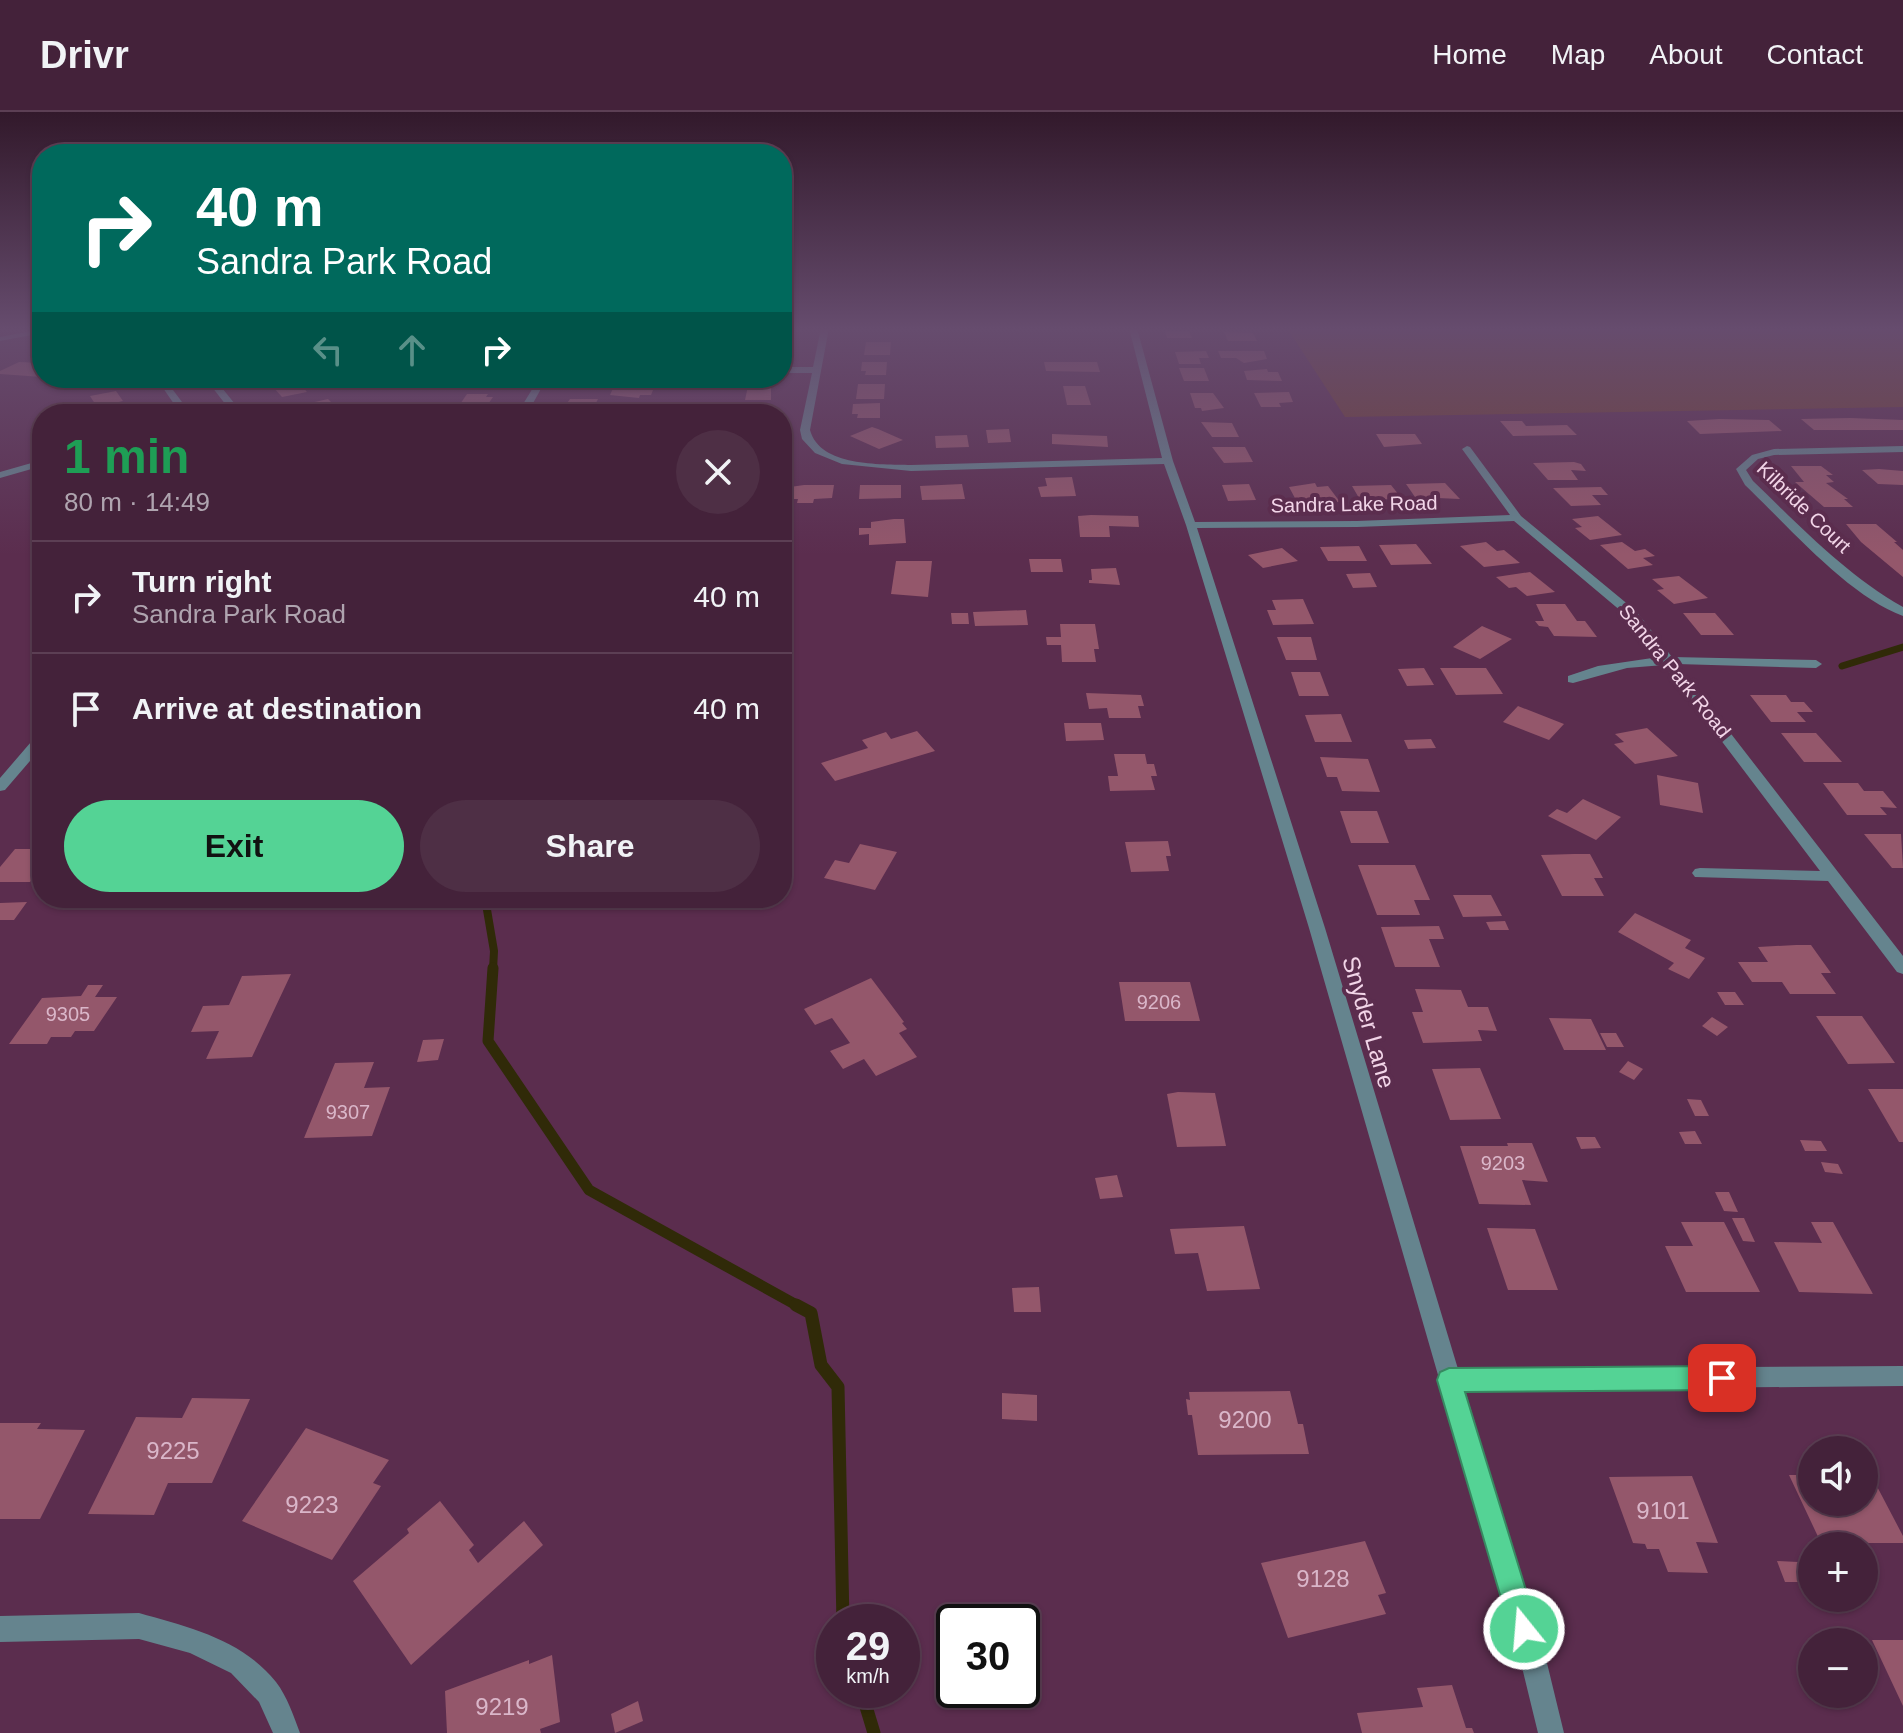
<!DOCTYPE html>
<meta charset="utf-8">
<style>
body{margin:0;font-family:Helvetica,sans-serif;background:#4e2f45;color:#f1f3f6;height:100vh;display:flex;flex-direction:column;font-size:30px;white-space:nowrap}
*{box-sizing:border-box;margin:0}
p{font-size:26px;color:#afa4af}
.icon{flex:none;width:44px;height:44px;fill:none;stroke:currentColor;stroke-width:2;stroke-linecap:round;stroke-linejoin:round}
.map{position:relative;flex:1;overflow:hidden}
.drawer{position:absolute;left:32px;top:292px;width:760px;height:504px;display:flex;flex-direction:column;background:#44223a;border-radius:32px;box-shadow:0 2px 6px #0004,0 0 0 2px #5c3f54}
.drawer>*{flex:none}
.hud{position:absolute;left:32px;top:32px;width:760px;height:244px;border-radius:32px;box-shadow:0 2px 6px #0004,0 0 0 2px #5c3f54;background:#00695c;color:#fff;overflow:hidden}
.controls{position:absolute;left:1798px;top:1324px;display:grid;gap:16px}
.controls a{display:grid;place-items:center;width:80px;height:80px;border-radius:50%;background:#44223a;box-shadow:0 2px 6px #0004,0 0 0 2px #5c3f54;font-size:40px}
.speed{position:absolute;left:816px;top:1492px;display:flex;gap:16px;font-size:40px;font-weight:700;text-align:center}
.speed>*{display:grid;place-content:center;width:104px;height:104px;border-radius:50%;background:#44223a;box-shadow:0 2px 6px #0004,0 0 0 2px #5c3f54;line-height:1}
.speed small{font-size:20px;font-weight:400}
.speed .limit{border:4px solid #111;border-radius:12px;background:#fff;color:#111}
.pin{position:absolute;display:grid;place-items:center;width:68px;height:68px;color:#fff;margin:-34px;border-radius:16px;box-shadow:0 4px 12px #0006}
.me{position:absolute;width:88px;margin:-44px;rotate:343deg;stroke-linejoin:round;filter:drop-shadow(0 0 6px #0008)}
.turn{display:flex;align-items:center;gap:28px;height:168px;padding:0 32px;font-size:36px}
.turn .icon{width:104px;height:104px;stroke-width:2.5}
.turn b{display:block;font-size:56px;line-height:68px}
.lanes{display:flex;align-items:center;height:76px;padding:0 32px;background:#0003;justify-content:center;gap:40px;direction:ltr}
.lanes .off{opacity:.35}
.round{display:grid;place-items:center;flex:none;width:84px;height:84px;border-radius:42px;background:#4e2f45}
.head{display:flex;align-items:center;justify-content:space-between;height:136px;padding:0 32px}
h1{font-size:48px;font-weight:700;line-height:60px;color:#1e9e55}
.button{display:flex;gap:16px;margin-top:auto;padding:16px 32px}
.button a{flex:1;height:92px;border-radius:48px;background:#54d395;color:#111;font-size:32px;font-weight:700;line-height:92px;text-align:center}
.button a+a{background:#4e2f45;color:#f1f3f6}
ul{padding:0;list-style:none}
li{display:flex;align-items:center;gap:24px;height:112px;padding:0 32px;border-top:2px solid #5c3f54}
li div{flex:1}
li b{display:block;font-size:30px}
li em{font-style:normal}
header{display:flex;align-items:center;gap:48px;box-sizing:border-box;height:112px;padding:0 40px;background:#44223a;border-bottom:2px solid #5c3f54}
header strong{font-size:38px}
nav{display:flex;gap:44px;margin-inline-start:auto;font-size:28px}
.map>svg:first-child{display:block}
.green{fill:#6f3f30}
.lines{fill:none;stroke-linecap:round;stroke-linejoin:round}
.stream-far3{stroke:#302a08;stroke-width:7}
.stream-far2{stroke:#302a08;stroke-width:8}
.stream-far1{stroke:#302a08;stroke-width:11}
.stream{stroke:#302a08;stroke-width:13}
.building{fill:#94576b}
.street{fill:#65848e;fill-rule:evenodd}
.route{fill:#54d395;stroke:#378961;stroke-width:2}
.labels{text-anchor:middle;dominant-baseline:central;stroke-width:8;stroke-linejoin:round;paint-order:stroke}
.far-street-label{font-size:20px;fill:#f2d5e8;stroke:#5b2d4e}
.number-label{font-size:20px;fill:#dab6c9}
.street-label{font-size:24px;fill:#f2d5e8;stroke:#5b2d4e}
.near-number-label{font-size:24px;fill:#dab6c9}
</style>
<header>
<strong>Drivr</strong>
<nav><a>Home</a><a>Map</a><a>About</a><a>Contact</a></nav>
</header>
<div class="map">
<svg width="1903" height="1621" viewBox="0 0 1903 1621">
<rect width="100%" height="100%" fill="#5b2d4e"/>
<!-- green -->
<path class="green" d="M1287,216H1903V295L1345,305Z"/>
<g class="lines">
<!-- stream-far3 -->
<path class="stream-far3" d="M1842,554L1903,535"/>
<!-- stream-far2 -->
<path class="stream-far2" d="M485,786L494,839L493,858"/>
<!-- stream-far1 -->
<path class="stream-far1" d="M493,856L488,929L589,1078L800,1195"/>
<!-- stream -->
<path class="stream" d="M796,1193L811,1201L821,1253L838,1275L843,1510
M861,1578L874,1621"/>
</g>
<!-- building -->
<path class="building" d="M1165,219H1189L1192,226H1167Z
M1224,220L1253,221L1257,229H1228Z
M866,230H891L890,243H864Z
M1206,239L1209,246H1199L1201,252H1179L1175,240Z
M1218,239H1264L1267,247L1244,251L1236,246H1221Z
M19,250L42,251V265L0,262V259Z
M862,250H887L886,263H865L866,259H861Z
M1044,250H1097L1100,260L1046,259Z
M1179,256H1204L1209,269H1184Z
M1267,257L1268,260H1278L1282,269L1247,268L1244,259Z
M478,266H502L499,270H505L501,276L460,274L464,269Z
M298,270L307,280L282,285L273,275Z
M656,271L651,283H640L639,286L610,283L614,274Z
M858,272H885L884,287H856Z
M771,273V288H745L748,274Z
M1063,274H1085L1091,293H1067Z
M116,279L123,289L97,295L90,284Z
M1289,280L1293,290L1279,291L1281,295H1261L1254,281Z
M1190,281H1213L1224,296L1202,299L1201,296H1195Z
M467,282H488L486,285H493L484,298H456Z
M328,287L336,295L342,294L346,297L326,302H296L301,300L297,294Z
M570,287H598L596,291H602L599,297L593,298L591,302H559Z
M880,291V306H857L858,302H852L853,292Z
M741,293H767L765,300L759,302H736V295Z
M1850,306L1903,308V318H1814L1801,307Z
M1719,307L1769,308L1782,319L1700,322L1687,309Z
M1500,309H1522L1526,314L1567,313L1577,323L1513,324Z
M1201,310L1232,311L1239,325H1212Z
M872,315L878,317L903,328L879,337L850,324Z
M1009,317L1011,330L988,331L986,318Z
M1052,322L1107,324L1108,335L1052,332Z
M1376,322H1415L1422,332L1384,335Z
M967,323L969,335L936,336L935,324Z
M1212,335H1245L1253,350L1224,351Z
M1574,350L1581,352L1586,359L1571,358L1578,368H1548L1533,351Z
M1791,354H1821L1833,363H1826L1834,370L1826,371L1848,387H1844L1853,395H1824L1795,370H1804Z
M1879,357L1903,359V373L1878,372L1862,358Z
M1072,365L1076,384L1041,385L1038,375L1047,374L1045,366Z
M1315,371L1317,375L1328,374L1340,390L1296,388L1289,375Z
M1445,371L1460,387L1415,385L1406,372Z
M962,372L965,387L922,388L920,374Z
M1249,372L1256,388L1228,389L1222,373Z
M804,373H834L832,386L814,387L813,391H797L798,387H788L790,375Z
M860,373H901V386L859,387Z
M1391,373L1403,388L1359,386L1352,374Z
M1601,375L1608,383H1592L1601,393L1571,394L1553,376Z
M1091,403L1138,404L1139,415L1109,414L1110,425H1080L1078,404Z
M1598,404L1622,423L1590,428L1575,416L1582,415L1572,407Z
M894,407H904L906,431L869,433V422L859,423V416H871V410Z
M1846,412H1876L1897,430H1894L1903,438V465L1861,430Z
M1486,430L1497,439L1504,438L1520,451L1484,455L1460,434Z
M1622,430L1635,439L1645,437L1655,444L1643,446L1653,453L1628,457L1600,433Z
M1416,432L1432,452L1391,453L1379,433Z
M1359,434L1367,449H1328L1320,435Z
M1282,436L1298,449L1263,456L1248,443Z
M1029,447H1061L1063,460H1031Z
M896,449H932L928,485L891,482Z
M1116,456L1120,473L1089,471V468H1092L1091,457Z
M1530,460L1555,480L1527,484L1516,475L1509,476L1496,465Z
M1370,461L1377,475L1353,476L1346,462Z
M1679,464L1708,486L1674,492L1657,478L1664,477L1652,467Z
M1303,487L1314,512L1273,513L1267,498H1276L1272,488Z
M1536,492H1565L1577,509H1585L1597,525L1554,524L1548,515L1539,514L1535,509H1544Z
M1026,498L1028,513L975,514L973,500Z
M951,501H968L969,512H952Z
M1683,501H1715L1734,523H1701Z
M1060,512H1095L1099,537H1094L1096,550H1062L1061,533H1047L1046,525H1061Z
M1482,514L1512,527L1480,547L1453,535Z
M1277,525H1311L1317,548H1286Z
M1424,556L1434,573L1407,574L1398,557Z
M1440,556H1486L1503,582L1456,583Z
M1291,560H1320L1329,584H1299Z
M1086,581L1141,583L1144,594H1138L1141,606H1109L1107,596L1089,597Z
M1750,583H1786L1791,590H1804L1813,600H1797L1806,610H1771Z
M1518,594L1564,612L1549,628L1503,610Z
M1341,602L1352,630H1315L1305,603Z
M1064,611H1101L1104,628L1066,629Z
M1647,616L1678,644L1635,652L1614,632L1624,630L1615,622Z
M917,619L935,639L835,669L821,651L868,636L862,628L886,620L891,627Z
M1781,621H1816L1842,650H1804Z
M1431,627L1436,636L1408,637L1404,628Z
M1114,642H1145L1147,652H1154L1157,664H1151L1155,678L1110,679L1108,664H1118Z
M1320,645L1368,647L1380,680L1342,679L1337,665H1327Z
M1657,663L1698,671L1703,701L1660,693Z
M1823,671H1858L1864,679H1883L1897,696L1880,695L1887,703H1847Z
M1583,687L1621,705L1596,728L1548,704L1557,697L1567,701Z
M1340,699H1377L1389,731H1351Z
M1864,722H1901L1903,756H1892Z
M1168,729L1171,744H1166L1169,759L1131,760L1125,730Z
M860,732L897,740L875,778L824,766L835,748L849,751Z
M15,737H42V755L30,770H0V755Z
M1574,742H1590L1603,766H1594L1604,784H1562L1541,743Z
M1358,753H1415L1430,788H1414L1420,803H1377Z
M1453,783H1491L1502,804L1463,805Z
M27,790L14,808H0V791Z
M1635,801L1691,828L1685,836L1705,846L1689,867L1668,857L1674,851L1618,820Z
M1505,809L1509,818H1490L1486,810Z
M1439,814L1444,827H1429L1440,855H1395L1381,815Z
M1796,833H1811L1831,861H1821L1836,882H1790L1782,870H1752L1738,850H1768L1758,835Z
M291,862L252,945L206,947L219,919L191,920L203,894L229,893L242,864Z
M871,866L904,910L902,911L907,917L899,921L917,945L876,964L864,947L843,957L830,939L850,931L832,906L815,913L804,897Z
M1119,870H1190L1200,909H1125Z
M88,873H103L95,885H117L94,919H75L71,925H51L47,932H9L42,886L81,884Z
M1415,877L1461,878L1468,895H1488L1497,919L1478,918L1482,929L1423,931L1412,900H1423Z
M1717,880H1735L1744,893H1725Z
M1816,904H1862L1895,951L1848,952Z
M1712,905L1728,915L1717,924L1702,914Z
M1549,906L1591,907L1606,938H1564Z
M1600,921H1616L1624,935H1607Z
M444,927L438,948L417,950L423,928Z
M1628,949L1643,957L1634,968L1619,960Z
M374,950L364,976L390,975L372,1024L304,1026L335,951Z
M1480,956L1501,1007L1450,1008L1432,957Z
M1868,977H1903V1030H1899Z
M1178,980L1215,981L1226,1034L1177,1035L1167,982Z
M1687,987L1701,988L1709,1004H1695Z
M1695,1019L1702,1032H1685L1679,1020Z
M1576,1025H1595L1601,1036L1581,1037Z
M1800,1028L1821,1029L1827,1039H1805Z
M1507,1031H1532L1548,1070L1522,1068L1531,1093L1479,1092L1460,1034H1508Z
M1821,1050L1838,1052L1843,1062L1825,1060Z
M1117,1063L1123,1085L1100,1087L1095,1066Z
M1715,1080H1729L1738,1100L1724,1099Z
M1732,1106H1744L1755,1130L1743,1129Z
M1681,1110H1724L1760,1180H1686L1665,1134H1693Z
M1811,1110H1833L1873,1182L1799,1180L1774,1130L1822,1131Z
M1244,1114L1260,1177L1207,1179L1198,1141L1175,1142L1170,1117Z
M1487,1116L1535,1117L1558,1178H1508Z
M1039,1175L1041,1200H1014L1012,1176Z
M1290,1279L1298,1312H1303L1309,1342L1198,1343L1192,1303H1188L1186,1287L1190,1288L1189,1280Z
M1002,1281L1037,1283V1309L1002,1307Z
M192,1286L250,1287L212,1371H168L154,1403L88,1402L136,1305L182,1306Z
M0,1311H41L37,1317L85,1318L40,1407H0Z
M306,1316L389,1348L373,1371L381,1374L332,1448L242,1409Z
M1789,1363H1812V1390H1864V1363H1871L1903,1424V1431H1821Z
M1692,1364L1718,1431L1696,1430L1708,1461L1668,1460L1659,1437H1647L1645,1432L1633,1431L1609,1365Z
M440,1389L474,1433L469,1438L478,1451L524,1409L543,1433L411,1553L353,1469L409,1421L407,1417Z
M1365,1429L1386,1481L1378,1483L1386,1502L1288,1526L1261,1451Z
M1777,1449L1798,1450L1807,1470H1785Z
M1872,1528H1903V1594Z
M552,1543L560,1610L540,1617L541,1621H447L445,1579L529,1548V1552Z
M1452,1573L1466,1616H1472L1474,1621H1362L1357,1601L1423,1595L1417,1576Z
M638,1589L643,1609L615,1621L611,1602Z"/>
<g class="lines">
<!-- street -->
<path class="street" d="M821,216H829L810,318C820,355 880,352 911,353L1162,346L1129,216H1137L1173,349L1195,410L1357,409L1510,403L1462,337L1467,334L1470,335L1521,404L1636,499L1672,545L1816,548L1822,552L1816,556L1677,552L1903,844V862L1897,860L1828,769L1695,765L1692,761L1695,757L1700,756L1820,759L1664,553L1627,556L1573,571L1568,570V564L1598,554L1659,545L1628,505L1514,409L1357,415L1197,416L1325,816L1458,1257L1903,1254V1274L1465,1278L1546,1547L1564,1621H1538L1520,1547L1309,816L1186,413L1164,352L911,359L842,352L815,341L802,327L800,318L812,261H782V255H813Z
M42,217V221L0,229V225Z
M156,266H164L191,302H181Z
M205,266H214L243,302H233Z
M539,266H547L527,302H517Z
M1903,334V340L1774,343L1758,347L1746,358L1753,369C1801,415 1845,462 1903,495V504C1849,485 1787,413 1745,373L1736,357L1752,343L1774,337Z
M42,348V354L0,366V360Z
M42,622V635L5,678L0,679V666L37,623Z
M139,1501C189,1515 243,1528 276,1570C287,1584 294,1605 300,1621H273L259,1590L231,1561L190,1541L139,1527L0,1530V1504Z"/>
</g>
<!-- sky -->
<linearGradient id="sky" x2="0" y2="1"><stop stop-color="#32192b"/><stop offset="0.49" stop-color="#664c6e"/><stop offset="1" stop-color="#664c6e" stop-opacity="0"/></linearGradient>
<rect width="1903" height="443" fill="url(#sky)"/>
<!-- route -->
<path class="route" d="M1722,1254L1730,1257L1734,1266L1730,1274L1722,1278L1465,1280L1538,1517L1534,1527L1524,1531L1513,1527L1437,1268L1440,1260L1449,1256Z"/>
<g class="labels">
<!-- far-street labels -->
<g class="far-street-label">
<text transform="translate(1354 392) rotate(-1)">Sandra Lake Road</text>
<text transform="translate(1804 395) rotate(44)">Kilbride Court</text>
<text transform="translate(1675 559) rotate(51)">Sandra Park Road</text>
</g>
<!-- number labels -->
<g class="number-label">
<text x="1159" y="890">9206</text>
<text x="68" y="902">9305</text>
<text x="348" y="1000">9307</text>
<text x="1503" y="1051">9203</text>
</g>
<!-- street labels -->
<g class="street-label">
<text transform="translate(1369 910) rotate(74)">Snyder Lane</text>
</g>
<!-- near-number labels -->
<g class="near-number-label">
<text x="1245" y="1307">9200</text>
<text x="173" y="1338">9225</text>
<text x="312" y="1392">9223</text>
<text x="1663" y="1398">9101</text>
<text x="1323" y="1466">9128</text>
<text x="502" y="1594">9219</text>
</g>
</g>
</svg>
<div class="controls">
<a><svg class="icon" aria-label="sound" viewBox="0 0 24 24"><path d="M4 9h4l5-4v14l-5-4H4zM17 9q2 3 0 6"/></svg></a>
<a>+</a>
<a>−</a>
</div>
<div class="speed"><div>29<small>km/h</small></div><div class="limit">30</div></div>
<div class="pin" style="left:1722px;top:1266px;background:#d93025"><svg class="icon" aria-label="arrive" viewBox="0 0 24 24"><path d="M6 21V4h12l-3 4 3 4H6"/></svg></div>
<svg class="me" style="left:1524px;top:1517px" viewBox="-20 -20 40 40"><circle r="17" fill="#54d395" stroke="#fff" stroke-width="3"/><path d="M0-11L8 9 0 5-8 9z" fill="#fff"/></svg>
<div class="hud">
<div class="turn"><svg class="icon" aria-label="right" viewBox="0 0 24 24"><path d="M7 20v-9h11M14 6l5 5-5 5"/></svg><div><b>40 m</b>Sandra Park Road</div></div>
<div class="lanes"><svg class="icon off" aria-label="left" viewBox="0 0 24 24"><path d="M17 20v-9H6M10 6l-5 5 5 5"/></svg><svg class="icon off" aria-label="ahead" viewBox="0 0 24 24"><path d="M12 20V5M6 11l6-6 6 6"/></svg><svg class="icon" aria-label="right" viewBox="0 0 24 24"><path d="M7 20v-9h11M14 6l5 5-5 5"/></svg></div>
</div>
<section class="drawer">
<div class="head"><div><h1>1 min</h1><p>80 m · 14:49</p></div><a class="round"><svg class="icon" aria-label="close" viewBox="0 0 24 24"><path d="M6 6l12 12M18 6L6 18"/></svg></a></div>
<ul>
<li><svg class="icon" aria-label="right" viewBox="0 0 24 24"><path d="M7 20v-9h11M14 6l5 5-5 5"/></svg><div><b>Turn right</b><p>Sandra Park Road</p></div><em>40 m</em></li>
<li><svg class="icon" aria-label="arrive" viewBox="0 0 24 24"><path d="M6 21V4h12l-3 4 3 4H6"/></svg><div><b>Arrive at destination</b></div><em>40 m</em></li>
</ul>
<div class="button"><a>Exit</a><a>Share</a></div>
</section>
</div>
